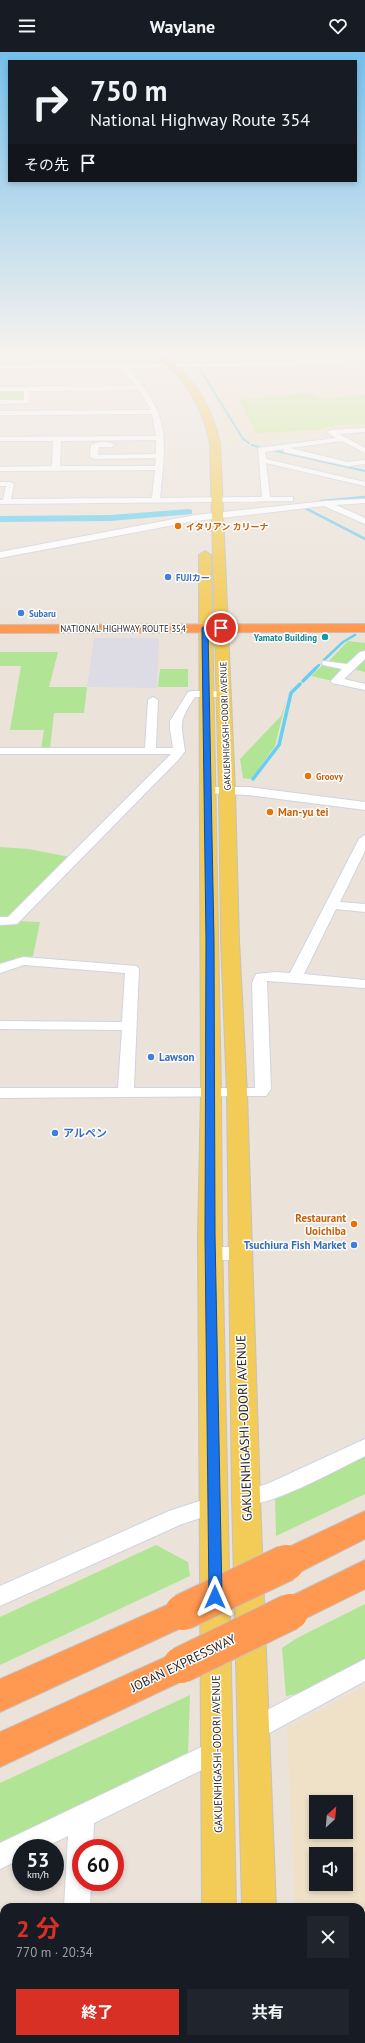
<!DOCTYPE html>
<html lang="ja">
<meta charset="utf-8">
<style>
body{margin:0;font-family:"PT Sans","Noto Sans JP",sans-serif;background:#20242c;color:#f1f3f6;height:100vh;display:flex;flex-direction:column;font-size:15px;white-space:nowrap}
*{box-sizing:border-box;margin:0}
p{font-size:13px;color:#9ea1a6}
.icon{flex:none;width:22px;height:22px;fill:none;stroke:currentColor;stroke-width:2;stroke-linecap:round;stroke-linejoin:round}
.map{position:relative;flex:1;overflow:hidden}
.drawer{position:absolute;left:0px;top:1851px;width:365px;height:140px;display:flex;flex-direction:column;background:#171b24;border-radius:12px 12px 0 0;box-shadow:0 2px 6px #0003}
.drawer>*{flex:none}
.top-card{position:absolute;left:8px;top:8px;width:349px;height:122px;border-radius:0px;box-shadow:0 2px 6px #0003;background:#171b24;color:#f1f3f6;overflow:hidden}
.needle{width:26px;rotate:26deg}
.buttons{position:absolute;left:309px;top:1743px;display:grid;gap:8px}
.buttons a{display:grid;place-items:center;width:44px;height:44px;border-radius:0px;background:#171b24;box-shadow:0 2px 6px #0003;font-size:20px}
.speed{position:absolute;left:12px;top:1787px;display:flex;gap:8px;font-size:20px;font-weight:700;text-align:center}
.speed>*{display:grid;place-content:center;width:52px;height:52px;border-radius:50%;background:#171b24;box-shadow:0 2px 6px #0003;line-height:1}
.speed small{font-size:10px;font-weight:400}
.speed .limit{border:6px solid #d22;background:#fff;color:#111}
.pin{position:absolute;display:grid;place-items:center;width:34px;height:34px;color:#fff;margin:-17px;border:2px solid #fff;border-radius:50%;box-shadow:0 1px 4px #0007}
.me{position:absolute;width:44px;margin:-22px;rotate:0deg;stroke-linejoin:round;filter:drop-shadow(0 0 3px #0008)}
.turn{display:flex;align-items:center;gap:14px;height:84px;padding:0 16px;font-size:18px}
.turn .icon{width:52px;height:52px;stroke-width:2.5}
.turn b{display:block;font-size:28px;line-height:34px}
.then{display:flex;align-items:center;height:38px;padding:0 16px;background:#0003;gap:8px;font-size:15px}
.round{display:grid;place-items:center;flex:none;width:42px;height:42px;border-radius:0px;background:#20242c}
.summary{display:flex;align-items:center;justify-content:space-between;height:68px;padding:0 16px}
h1{font-size:24px;font-weight:700;line-height:30px;color:#d93025}
.action{display:flex;gap:8px;margin-top:auto;padding:8px 16px}
.action a{flex:1;height:46px;border-radius:0px;background:#d93025;color:#fff;font-size:16px;font-weight:700;line-height:46px;text-align:center}
.action a+a{background:#20242c;color:#f1f3f6}
header{display:flex;justify-content:space-between;align-items:center;height:52px;padding:0 16px;background:#171b24;font-size:18px;font-weight:700}
.map>svg:first-child{display:block}
.industrial{fill:#dddbe3}
.education{fill:#eee1c8;fill-rule:evenodd}
.green{fill:#b1e494}
.pitch{fill:#c6eb90}
.lines{fill:none;stroke-linecap:round;stroke-linejoin:round}
.stream-far2{stroke:#69cff0;stroke-width:2}
.stream-far1{stroke:#69cff0;stroke-width:2.5}
.stream{stroke:#69cff0;stroke-width:3.5}
.canal{fill:#69cff0;fill-rule:evenodd}
.minor-casing{stroke:#cfd3e2;stroke-width:2}
.major-casing{stroke:#c3c3c3;stroke-width:2}
.highway-casing{stroke:#c3c3c3;stroke-width:2}
.minor{fill:#fff;fill-rule:evenodd}
.major{fill:#f3cb57;fill-rule:evenodd}
.highway{fill:#ff9951;fill-rule:evenodd}
.highway-bridge-far1-casing{stroke:#c3c3c3;stroke-width:30;stroke-linecap:butt}
.highway-bridge-casing{stroke:#c3c3c3;stroke-width:38;stroke-linecap:butt}
.highway-bridge-far1{stroke:#ff9951;stroke-width:28}
.highway-bridge{stroke:#ff9951;stroke-width:36}
.route{fill:#1a73e8;stroke:#114b97}
.food-dot{fill:#e8710a;stroke:#fff;stroke-width:1.5}
.shop-dot{fill:#3f7fe0;stroke:#fff;stroke-width:1.5}
.culture-dot{fill:#0f9aa8;stroke:#fff;stroke-width:1.5}
.labels{text-anchor:middle;dominant-baseline:central;stroke-width:3;stroke-linejoin:round;paint-order:stroke}
.far-food-label{font-size:9px;font-weight:bold;fill:#c56008;stroke:#fff;text-anchor:start}
.far-shop-label{font-size:9px;font-weight:bold;fill:#366cbe;stroke:#fff;text-anchor:start}
.far-street-label{font-size:9px;fill:#282828;stroke:#fff}
.far-culture-label{font-size:9px;font-weight:bold;fill:#0d838f;stroke:#fff;text-anchor:end}
.food-label{font-size:11px;font-weight:bold;fill:#c56008;stroke:#fff;text-anchor:start}
.shop-label{font-size:11px;font-weight:bold;fill:#366cbe;stroke:#fff;text-anchor:start}
.street-label{font-size:11px;fill:#282828;stroke:#fff}
.near-street-label{font-size:13px;fill:#282828;stroke:#fff}
</style>
<header><svg class="icon" aria-label="menu" viewBox="0 0 24 24"><path d="M4 6h16M4 12h16M4 18h16"/></svg>Waylane<svg class="icon" aria-label="heart" viewBox="0 0 24 24"><path d="M12 20l-8-8c-3-5 5-10 8-4 3-6 11-1 8 4z"/></svg></header>
<div class="map">
<svg width="365" height="1991" viewBox="0 0 365 1991">
<rect width="100%" height="100%" fill="#ebe3da"/>
<!-- industrial -->
<path class="industrial" d="M94,586H159L157,636L87,635Z"/>
<!-- education -->
<path class="education" d="M364,309L365,376L290,383L267,390L229,391L222,362L210,339L189,316H291Z
M365,1634V1991H301V1987H361V1855H295L287,1676ZM316,1750H346V1780H316ZM316,1802H346V1832H316Z"/>
<!-- green -->
<path class="green" d="M0,339H24L23,349L0,350Z
M348,589L365,591V620L327,611Z
M0,600H58L49,635H87L84,661H54L50,697H41L44,678H10L21,614H0Z
M324,612L346,616L333,629L311,624Z
M160,617H188V635H158Z
M286,649L275,694L251,727L243,726L240,707L281,664Z
M0,795L29,797L70,805L11,864L0,866Z
M19,869L40,870L33,904L0,915V871Z
M365,1404V1442L276,1484L275,1447Z
M156,1493L188,1510L190,1524L0,1613V1565Z
M365,1552V1609L305,1640L286,1644L282,1596L297,1586Z
M190,1643L188,1701L0,1794V1731Z"/>
<!-- pitch -->
<path class="pitch" d="M308,341L320,347L365,343V372L336,373L319,378L256,381L239,348Z"/>
<g class="lines">
<!-- stream-far2 -->
<path class="stream-far2" d="M200,317L243,387L249,391
M252,393L265,397
M272,398L365,419"/>
<!-- stream-far1 -->
<path class="stream-far1" d="M321,449L365,445
M305,456L365,487
M324,608L343,590L355,583
M315,617L319,613"/>
<!-- stream -->
<path class="stream" d="M303,629L316,616
M253,727L279,693L291,641L300,632"/>
<!-- canal -->
<path class="canal" d="M189,457L192,458V462L110,469L0,470V464L110,463Z"/>
<!-- minor casing -->
<g class="minor-casing">
<path id="minor" d="M184,299H191L213,311L285,310L365,304V308L285,314L128,316C171,365 166,384 160,446L262,445L258,396L336,386L327,380L331,378L365,376V380L339,382L365,396V401L342,389L290,396L348,410L365,408V412L348,414L284,400V397L265,400L266,407L365,430V434L266,411L270,445H293V449L0,452V448H3L6,434H0V430H10L14,432L11,447L152,446L155,418L0,419V415L52,414L53,389H0V385L156,384L152,362L0,363V359L151,358L139,338L30,339L29,351L0,352V348H24V339H0V335L136,334L121,316L0,317V313L204,311ZM156,388V402L98,403L99,395H111L115,393C110,389 96,389 91,393L90,405L94,407L156,406L155,414H60L61,389Z
M365,447V451L336,453L365,466V472L324,454L195,469L0,506V500L195,463L326,449Z
M365,599V607L344,627L365,632V638L332,631L331,629L342,617L323,613L322,611L323,609L347,612L360,600Z
M192,639H223L228,642L223,645H195C178,670 181,671 185,699L180,706L17,872L0,873V865H8L171,702H0V696H145L148,648L153,645L158,648L156,696H173L170,677V669L188,640Z
M208,735H248L365,750V758L248,743L204,741L202,739L204,737Z
M365,783V799L340,850L365,852V860L336,857L304,922L365,928V936L267,929L271,1037L266,1044L0,1046V1036H118L122,978L0,977V969L122,970L125,921L24,913L0,921V912L23,905L137,914L139,917L134,1036H255L252,931L256,922L275,920L290,921L359,787Z
M210,1195H240L246,1197L249,1201L246,1205C234,1209 216,1209 204,1205L201,1201L204,1197Z
M365,1387V1404C340,1416 262,1460 239,1452L236,1446L239,1440L267,1432Z
M215,1444L222,1447L225,1453L222,1459L182,1472L0,1554V1534L169,1459Z
M365,1607V1629L262,1685L254,1688L246,1685L242,1677L246,1669Z
M216,1688L224,1691L228,1699L224,1707L94,1771L93,1796H81V1830H91L90,1855H64L68,1784L43,1796H21V1807L0,1817V1791Z
M16,1987H50L48,1991H14Z
M55,1987H83V1991H55Z"/>
</g>
<!-- major casing -->
<g class="major-casing">
<path id="major" d="M150,299C160,298 166,304 173,310C198,332 213,358 220,391L235,739L239,888L247,1041L260,1446L276,1855H242L232,1446L227,1041L221,888L219,739L210,391C204,363 194,340 174,320C166,312 156,307 150,299Z
M205,499L211,503L221,1041L222,1183L236,1855H202L198,1183L201,1041L199,503Z
M203,1987H239V1991H203Z
M245,1987H281V1991H245Z"/>
</g>
<!-- highway casing -->
<g class="highway-casing">
<path id="highway" d="M365,572V580L0,581V573Z
M365,1459V1487L298,1521L287,1525L276,1521L271,1511L276,1501Z
M365,1508V1537L290,1574L279,1570L274,1560L279,1550Z
M183,1546L194,1550L199,1560L194,1570L0,1660V1627Z
M181,1598L193,1602L198,1613L193,1624L0,1715V1680Z"/>
</g>
<!-- minor -->
<use href="#minor" class="minor"/>
<!-- major -->
<use href="#major" class="major"/>
<!-- highway -->
<use href="#highway" class="highway"/>
<!-- highway-bridge-far1 casing -->
<g class="highway-bridge-far1-casing">
<path id="highway-bridge-far1" d="M284,1512L287,1511"/>
</g>
<!-- highway-bridge casing -->
<g class="highway-bridge-casing">
<path id="highway-bridge" d="M183,1560L286,1511
M181,1613L290,1560"/>
</g>
<!-- highway-bridge-far1 -->
<use href="#highway-bridge-far1" class="highway-bridge-far1"/>
<!-- highway-bridge -->
<use href="#highway-bridge" class="highway-bridge"/>
</g>
<!-- sky -->
<linearGradient id="sky" x2="0" y2="1"><stop stop-color="#75bfeb"/><stop offset="0.52" stop-color="#f6f2ee"/><stop offset="1" stop-color="#f6f2ee" stop-opacity="0"/></linearGradient>
<rect width="365" height="577" fill="url(#sky)"/>
<!-- route -->
<path class="route" d="M205,574H221L224,576L208,577L214,888L215,1183L222,1545L220,1550L215,1551L211,1550L209,1545L205,1183L206,888L202,584V576Z"/>
<!-- markers -->
<g class="food-dot">
<circle cx="178" cy="474" r="4"/>
<circle cx="308" cy="724" r="4"/>
<circle cx="270" cy="760" r="4"/>
<circle cx="354" cy="1172" r="4"/>
</g>
<g class="shop-dot">
<circle cx="168" cy="525" r="4"/>
<circle cx="21" cy="561" r="4"/>
<circle cx="151" cy="1005" r="4"/>
<circle cx="55" cy="1081" r="4"/>
<circle cx="354" cy="1193" r="4"/>
</g>
<circle class="culture-dot" cx="325" cy="585" r="4"/>
<g class="labels">
<!-- far-food labels -->
<g class="far-food-label">
<text x="186" y="474">イタリアン カリーナ</text>
<text x="316" y="724">Groovy</text>
</g>
<!-- far-shop labels -->
<g class="far-shop-label">
<text x="176" y="525">FUJIカー</text>
<text x="29" y="561">Subaru</text>
</g>
<!-- far-street labels -->
<g class="far-street-label">
<text x="123" y="576">NATIONAL HIGHWAY ROUTE 354</text>
<text transform="translate(225 674) rotate(-92)">GAKUENHIGASHI-ODORI AVENUE</text>
</g>
<!-- far-culture labels -->
<g class="far-culture-label">
<text x="317" y="585">Yamato Building</text>
</g>
<!-- food labels -->
<g class="food-label">
<text x="278" y="760">Man-yu tei</text>
<text x="346" y="1166" text-anchor="end">Restaurant<tspan x="346" dy="13">Uoichiba</tspan></text>
</g>
<!-- shop labels -->
<g class="shop-label">
<text x="159" y="1005">Lawson</text>
<text x="63" y="1081">アルペン</text>
<text x="346" y="1193" text-anchor="end">Tsuchiura Fish Market</text>
</g>
<!-- street labels -->
<g class="street-label">
<text transform="translate(217 1702) rotate(-91)">GAKUENHIGASHI-ODORI AVENUE</text>
</g>
<!-- near-street labels -->
<g class="near-street-label">
<text transform="translate(244 1376) rotate(-92)">GAKUENHIGASHI-ODORI AVENUE</text>
<text transform="translate(183 1611) rotate(-26)">JOBAN EXPRESSWAY</text>
</g>
</g>
</svg>
<div class="buttons">
<a><svg class="needle" viewBox="-14 -14 28 28"><path d="M0-13l5 13h-10z" fill="#e53935"/><path d="M0 13l5-13h-10z" fill="#9ea1a6"/></svg></a>
<a><svg class="icon" aria-label="sound" viewBox="0 0 24 24"><path d="M4 9h4l5-4v14l-5-4H4zM17 9q2 3 0 6"/></svg></a>
</div>
<div class="speed"><div>53<small>km/h</small></div><div class="limit">60</div></div>
<div class="pin" style="left:221px;top:576px;background:#d93025"><svg class="icon" aria-label="arrive" viewBox="0 0 24 24"><path d="M6 21V4h12l-3 4 3 4H6"/></svg></div>
<svg class="me" style="left:215px;top:1545px" viewBox="-20 -20 40 40"><path d="M0-17L14 15 0 8-14 15z" fill="#1a73e8" stroke="#fff" stroke-width="4"/></svg>
<div class="top-card">
<div class="turn"><svg class="icon" aria-label="right" viewBox="0 0 24 24"><path d="M7 20v-9h11M14 6l5 5-5 5"/></svg><div><b>750 m</b>National Highway Route 354</div></div>
<div class="then">その先<svg class="icon" aria-label="arrive" viewBox="0 0 24 24"><path d="M6 21V4h12l-3 4 3 4H6"/></svg></div>
</div>
<section class="drawer">
<div class="summary"><div><h1>2 分</h1><p>770 m · 20:34</p></div><a class="round"><svg class="icon" aria-label="close" viewBox="0 0 24 24"><path d="M6 6l12 12M18 6L6 18"/></svg></a></div>
<div class="action"><a>終了</a><a>共有</a></div>
</section>
</div>
